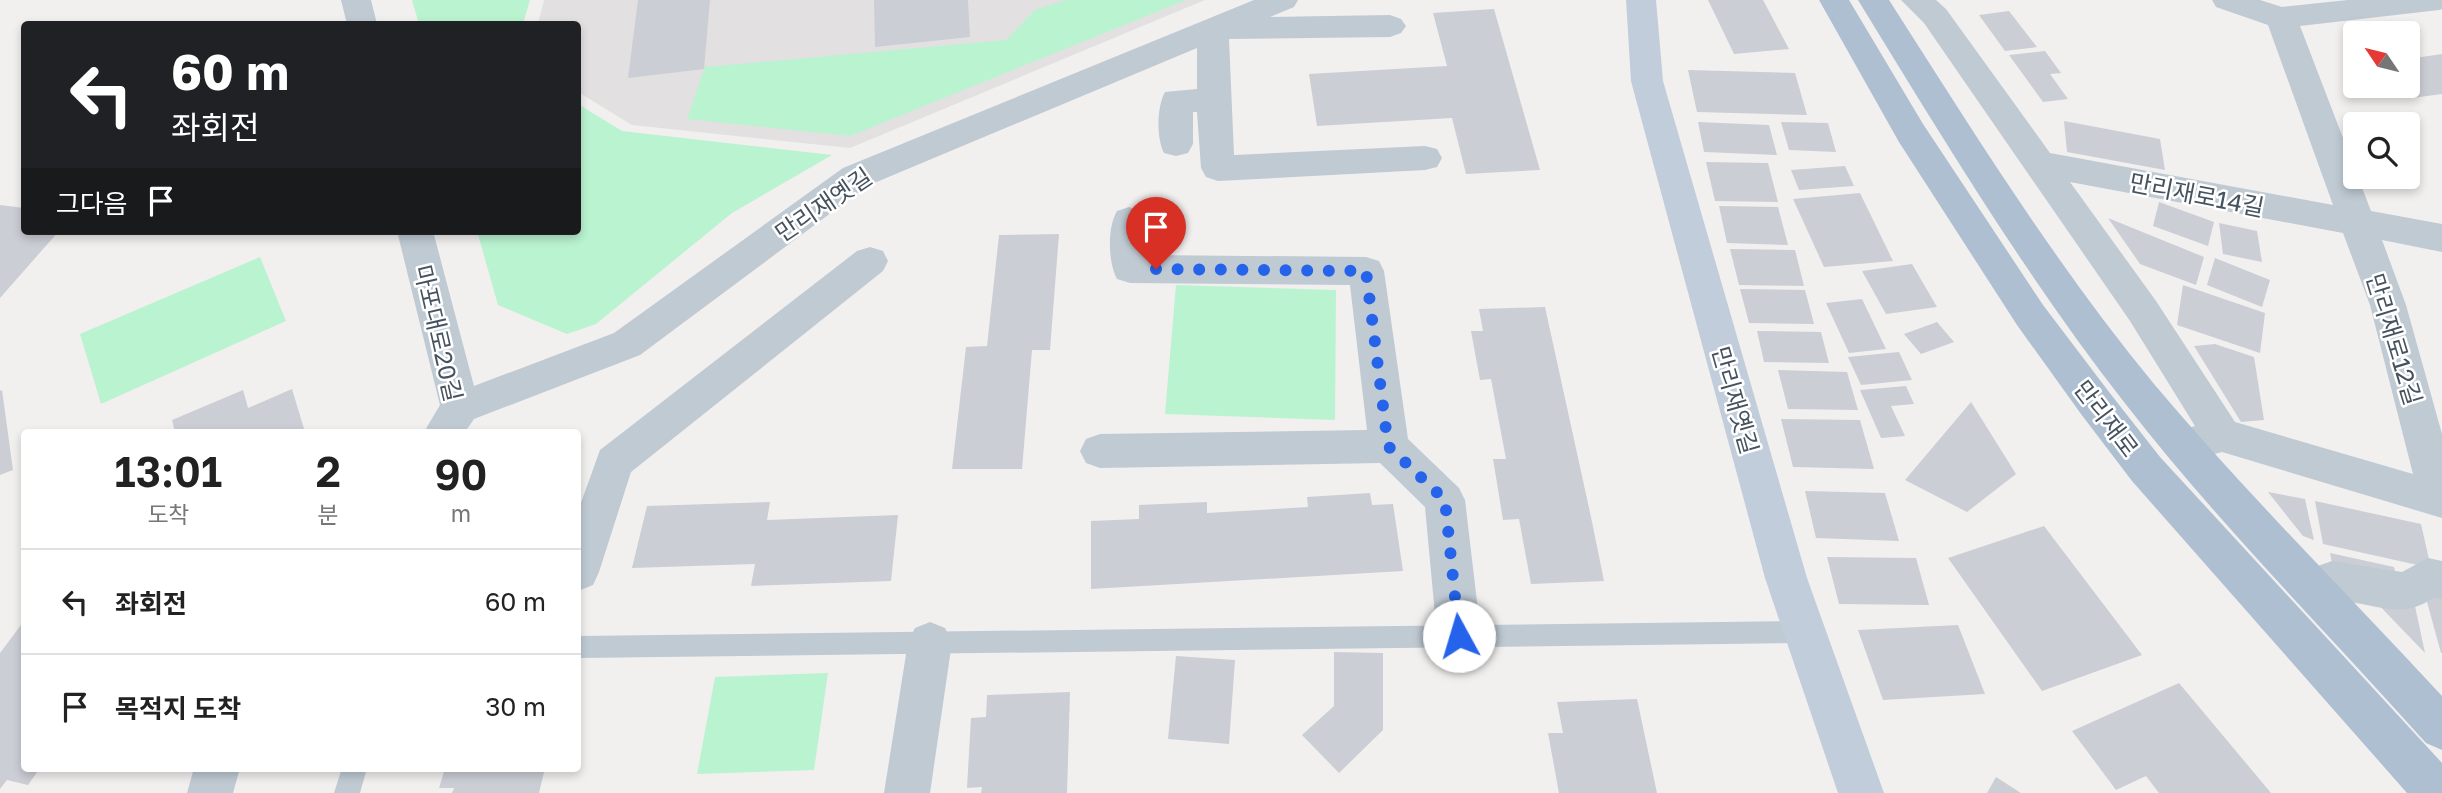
<!DOCTYPE html>
<html lang="ko">
<meta charset="utf-8">
<style>
body{margin:0;font-family:"Golos Text","Noto Sans KR",sans-serif;background:#f6f6f6;color:#222;height:100vh;display:flex;flex-direction:column;font-size:26px;white-space:nowrap}
*{box-sizing:border-box;margin:0}
p{font-size:23px;color:#767676}
.icon{flex:none;width:38px;height:38px;fill:none;stroke:currentColor;stroke-width:2;stroke-linecap:round;stroke-linejoin:round}
.map{position:relative;flex:1;overflow:hidden}
.side{position:absolute;left:21px;top:429px;width:560px;height:343px;display:flex;flex-direction:column;background:#fff;border-radius:7px;box-shadow:0 4px 10px #0003}
.side>*{flex:none}
.banner{position:absolute;left:21px;top:21px;width:560px;height:214px;border-radius:7px;box-shadow:0 4px 10px #0003;background:#202124;color:#fff;overflow:hidden}
.needle{width:46px;rotate:305deg}
.fabs{position:absolute;left:2343px;top:21px;display:grid;gap:14px}
.fabs a{display:grid;place-items:center;width:77px;height:77px;border-radius:7px;background:#fff;box-shadow:0 4px 10px #0003;font-size:35px}
.pin{position:absolute;display:grid;place-items:center;width:60px;height:60px;color:#fff;margin:-72px -30px;border-radius:50% 50% 50% 0;rotate:-45deg;box-shadow:0 0 7px #0007}
.pin .icon{rotate:45deg}
.me{position:absolute;width:77px;margin:-38px;rotate:354deg;stroke-linejoin:round;filter:drop-shadow(0 0 5px #0008)}
.turn{display:flex;align-items:center;gap:24px;height:147px;padding:0 35px;font-size:32px}
.turn .icon{width:91px;height:91px;stroke-width:2.5}
.turn b{display:block;font-size:49px;line-height:60px}
.then{display:flex;align-items:center;height:66px;padding:0 35px;background:#0003;gap:14px;font-size:26px}
.eta{display:flex;justify-content:space-evenly;align-items:center;height:119px;text-align:center}
.eta b{font-size:42px;font-weight:600;line-height:49px}
ul{padding:0;list-style:none}
li{display:flex;align-items:center;gap:21px;height:105px;padding:0 35px;border-top:2px solid #e0e0e0}
li div{flex:1}
li b{display:block;font-size:26px}
li em{font-style:normal}
.map>svg:first-child{display:block}
.education{fill:#e3e0e1}
.green{fill:#baf3d0}
.building{fill:#cbced5}
.lines{fill:none;stroke-linecap:round;stroke-linejoin:round}
.lane{fill:#bfcad3;fill-rule:evenodd}
.street{fill:#bfcad3;fill-rule:evenodd}
.secondary{fill:#c1cdda;fill-rule:evenodd}
.primary{fill:#adbfd1;fill-rule:evenodd}
.route{stroke:#2563eb;stroke-width:12;stroke-dasharray:0 21.6}
.labels{text-anchor:middle;dominant-baseline:central;stroke-width:5;stroke-linejoin:round;paint-order:stroke}
.street-label{font-size:24px;fill:#46535f;stroke:#fff}
</style>
<div class="map">
<svg width="2442" height="793" viewBox="0 0 2442 793">
<rect width="100%" height="100%" fill="#f2efef"/>
<!-- education -->
<path class="education" d="M544,0H1205L850,148L632,125L578,92V24H538Z"/>
<!-- green -->
<path class="green" d="M412,0H530L523,24H419Z
M1066,0H1186L850,136L687,119L705,67L1006,40L1035,10Z
M578,104L622,131L832,155L732,213L596,324L567,334L498,305L477,231H578Z
M260,257L286,321L101,404L80,334Z
M1176,285L1336,290L1335,420L1165,414Z
M828,673L814,770L697,774L715,677Z"/>
<!-- building -->
<path class="building" d="M638,0H710L704,69L628,78Z
M874,0H968L970,37L875,47Z
M1708,0H1763L1789,49L1734,54Z
M1494,9L1540,170L1466,174L1452,118L1317,126L1309,74L1447,66L1433,13Z
M2009,11L2037,47L2005,51L1979,15Z
M2045,51L2061,73L2050,74L2068,99L2043,102L2009,55Z
M2442,54V94L2412,98L2400,86H2408V59Z
M1688,70L1795,73L1807,115L1697,112Z
M2064,121L2160,139L2165,170L2067,152Z
M1698,122L1769,125L1777,155L1704,152Z
M1781,122L1828,123L1836,152L1789,150Z
M1706,162L1768,163L1778,202L1715,201Z
M1845,166L1854,186L1799,190L1791,170Z
M1860,193L1893,261L1824,267L1793,199Z
M2159,202L2214,222L2208,246L2153,226Z
M0,205L24,208V231H59L0,298Z
M1719,206L1778,207L1788,245L1727,243Z
M2108,218L2204,257L2196,285L2140,264Z
M2219,223L2257,231L2262,262L2223,254Z
M1059,234L1050,350H1032L1022,469H952L966,347L987,346L999,235Z
M1730,249L1795,250L1804,286L1739,285Z
M2215,258L2270,280L2262,307L2207,285Z
M1912,264L1937,307L1886,314L1862,271Z
M2183,285L2265,313L2260,353L2177,325Z
M1740,289L1805,290L1814,324L1749,323Z
M1862,299L1886,349L1849,353L1826,303Z
M1545,307L1591,517L1604,581L1531,584L1519,519L1503,520L1493,459H1506L1491,379L1480,380L1471,331H1483L1479,309Z
M1937,322L1954,342L1921,354L1904,334Z
M1757,331L1821,332L1829,363L1764,362Z
M2215,344L2254,357L2264,420L2241,422L2194,346Z
M1899,352L1912,380L1861,385L1848,357Z
M1778,370L1847,372L1858,410L1788,409Z
M1906,386L1914,404L1891,406L1905,436L1881,438L1860,390Z
M292,389L305,432H175L172,420L243,390L248,408Z
M2,390L13,470L0,475V391Z
M1971,402L2016,474L1967,512L1905,480Z
M1781,419L1860,420L1874,469L1793,467Z
M1805,491L1885,493L1899,541L1816,538Z
M2268,492L2305,499L2314,540L2303,536Z
M1370,493L1372,505L1393,504L1403,571L1091,589V521L1139,519V505L1207,502V513L1308,507L1307,497Z
M2315,501L2421,524L2431,568L2323,544Z
M770,502L767,520L898,515L891,581L751,586L755,564L632,568L647,506Z
M2044,526L2142,655L2042,691L1948,558Z
M2330,553L2394,567L2399,586L2334,572Z
M1827,557L1916,558L1929,605L1839,604Z
M2424,591L2442,594V653H2441Z
M2371,597L2415,606L2425,653Z
M24,621V768H40L28,785L7,780L0,789V653Z
M1958,625L1985,694L1883,700L1858,630Z
M1334,652L1383,653V730L1339,773L1302,735L1334,706Z
M1176,656L1235,660L1229,744L1168,739Z
M2179,683L2271,793H2159L2146,776L2116,790L2072,731Z
M1070,692L1067,793H981L982,787L967,788L971,718L986,717L987,695Z
M1637,699L1657,793H1559L1548,733H1563L1557,702Z
M445,768H545L539,793H452L454,788H439Z
M1996,777L2021,793H1987Z"/>
<g class="lines">
<!-- lane -->
<path class="lane" d="M1805,621L1813,624L1817,632L1813,640L1805,643L578,658V636Z
M342,768H367L360,793H334Z"/>
<!-- street -->
<path class="street" d="M341,0H371L377,24H347Z
M1254,0H1298L1294,7L1270,17L1390,15L1401,19L1406,26L1401,33L1390,37L1229,39L1234,155L1425,146L1437,149L1442,158L1437,167L1425,170L1218,181L1206,177L1201,168L1197,112H1193V144L1188,153L1176,156L1164,153C1156,138 1157,106 1165,92L1197,89V48L867,186L640,355L474,419L465,432H424L440,405L397,231H433L474,386L614,333L843,168Z
M1901,0H1936L1946,9L2050,153L2333,205L2268,25L2216,7L2212,0H2260L2282,7L2348,0H2442V9L2439,10L2300,26L2371,211L2442,224V252L2382,240L2406,305L2442,434V518L2222,452L2199,458L2185,453L2179,441L2185,429L2195,426L2130,321L1924,23ZM2070,182L2343,233L2370,305L2413,474L2235,422L2156,301Z
M1129,207L1141,211L1147,220L1148,255L1366,257L1379,261L1384,271L1408,439L1459,488L1465,500L1481,636L1474,650L1459,656L1444,650L1437,636L1425,507L1380,463L1100,468L1086,463L1080,451L1086,439L1100,434L1367,430L1350,285L1130,283L1117,279C1108,262 1107,228 1117,211Z
M870,247L883,251L888,261L883,271L631,472L599,572L593,585L578,591V511L600,450L857,251Z
M2428,558L2442,561V599L2434,597C2394,628 2359,589 2313,606L2298,601L2292,587L2298,573L2332,561L2402,572Z
M930,622L945,628L952,642L930,793H884L908,642L915,628Z
M194,768H240L233,793H187Z"/>
<!-- secondary -->
<path class="secondary" d="M1626,0H1656L1663,81L1807,578L1884,793H1838L1765,578L1631,81Z"/>
<!-- primary -->
<path class="primary" d="M1819,0H1849L1923,124L2043,305L2109,392L2160,457L2442,763V793H2407L2132,481L2081,414L2017,325L1899,142Z
M1858,0H1889C1973,131 2055,264 2154,384C2245,492 2346,592 2442,696V750L2426,743C2325,630 2217,522 2124,402C2025,275 1942,137 1858,0Z"/>
</g>
<g class="lines">
<!-- route -->
<path class="route" d="M1156,269L1366,271L1388,446L1445,500L1459,636"/>
</g>
<g class="labels">
<!-- street labels -->
<g class="street-label">
<text transform="translate(2197 194) rotate(11)">만리재로14길</text>
<text transform="translate(823 204) rotate(-34)">만리재옛길</text>
<text transform="translate(439 333) rotate(77)">마포대로20길</text>
<text transform="translate(2395 339) rotate(73)">만리재로12길</text>
<text transform="translate(1736 400) rotate(74)">만리재옛길</text>
<text transform="translate(2107 418) rotate(53)">만리재로</text>
</g>
</g>
</svg>
<div class="fabs">
<a><svg class="needle" viewBox="-14 -14 28 28"><path d="M0-13l5 13h-10z" fill="#e53935"/><path d="M0 13l5-13h-10z" fill="#767676"/></svg></a>
<a><svg class="icon" aria-label="search" viewBox="0 0 24 24"><circle cx="10" cy="10" r="6"/><path d="M15 15l6 6"/></svg></a>
</div>
<div class="pin" style="left:1156px;top:269px;background:#d93025"><svg class="icon" aria-label="arrive" viewBox="0 0 24 24"><path d="M6 21V4h12l-3 4 3 4H6"/></svg></div>
<svg class="me" style="left:1459px;top:636px" viewBox="-20 -20 40 40"><circle r="19" fill="#fff"/><path d="M0-13L10 11 0 6-10 11z" fill="#2563eb"/></svg>
<div class="banner">
<div class="turn"><svg class="icon" aria-label="left" viewBox="0 0 24 24"><path d="M17 20v-9H6M10 6l-5 5 5 5"/></svg><div><b>60 m</b>좌회전</div></div>
<div class="then">그다음<svg class="icon" aria-label="arrive" viewBox="0 0 24 24"><path d="M6 21V4h12l-3 4 3 4H6"/></svg></div>
</div>
<section class="side">
<div class="eta">
<div><b>13:01</b><p>도착</p></div>
<div><b>2</b><p>분</p></div>
<div><b>90</b><p>m</p></div>
</div>
<ul>
<li><svg class="icon" aria-label="left" viewBox="0 0 24 24"><path d="M17 20v-9H6M10 6l-5 5 5 5"/></svg><div><b>좌회전</b></div><em>60 m</em></li>
<li><svg class="icon" aria-label="arrive" viewBox="0 0 24 24"><path d="M6 21V4h12l-3 4 3 4H6"/></svg><div><b>목적지 도착</b></div><em>30 m</em></li>
</ul>
</section>
</div>
